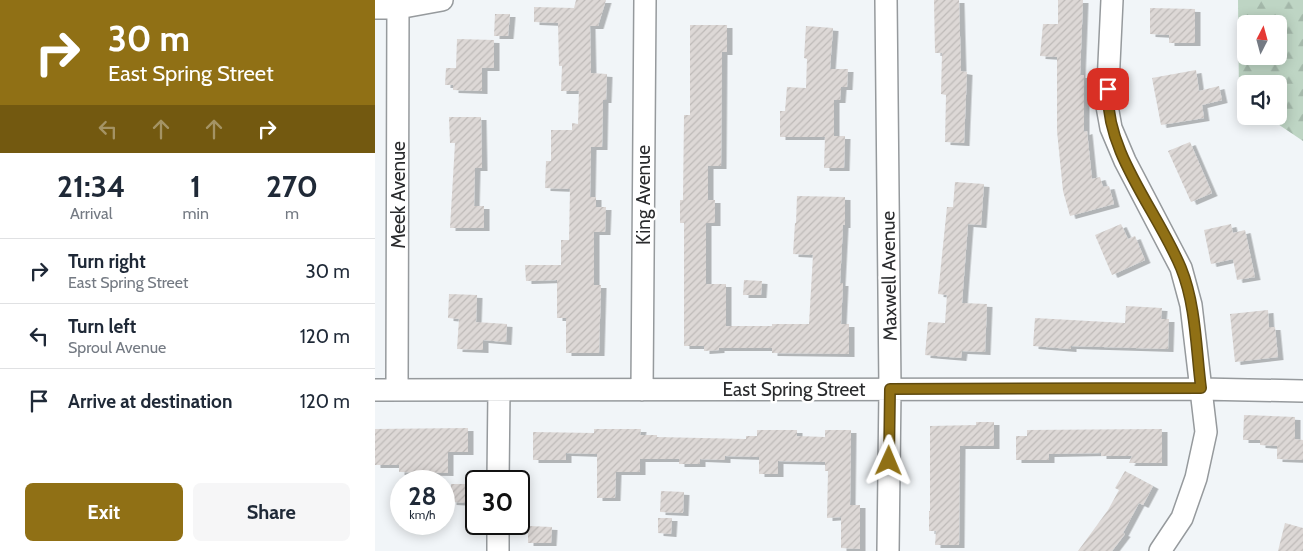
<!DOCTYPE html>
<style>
body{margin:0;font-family:Cabin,sans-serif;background:#f6f6f7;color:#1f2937;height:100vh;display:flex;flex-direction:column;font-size:19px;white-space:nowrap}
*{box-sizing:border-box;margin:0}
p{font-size:16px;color:#747a83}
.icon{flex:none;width:28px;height:28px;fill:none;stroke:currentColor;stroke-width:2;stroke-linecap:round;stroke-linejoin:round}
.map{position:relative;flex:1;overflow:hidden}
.details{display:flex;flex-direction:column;background:#fff;width:375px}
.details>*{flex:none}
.guide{background:#907015;color:#fff;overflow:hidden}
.needle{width:32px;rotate:6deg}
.tools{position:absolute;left:862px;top:15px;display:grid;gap:10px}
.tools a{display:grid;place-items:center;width:50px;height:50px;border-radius:8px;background:#fff;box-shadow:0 2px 12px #0003;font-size:25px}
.speed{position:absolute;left:15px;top:470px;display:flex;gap:10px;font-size:25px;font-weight:700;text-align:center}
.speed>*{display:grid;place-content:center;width:65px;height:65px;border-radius:50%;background:#fff;box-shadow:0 2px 12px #0003;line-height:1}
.speed small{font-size:12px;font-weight:400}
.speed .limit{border:2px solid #111;border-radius:8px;background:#fff;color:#111}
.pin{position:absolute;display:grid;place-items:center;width:42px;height:42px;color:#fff;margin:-21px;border-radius:10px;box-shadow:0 2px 8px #0006}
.me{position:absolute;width:55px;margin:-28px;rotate:1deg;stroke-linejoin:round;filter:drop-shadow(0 0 4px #0008)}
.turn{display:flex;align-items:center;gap:18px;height:105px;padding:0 25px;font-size:22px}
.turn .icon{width:65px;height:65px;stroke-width:2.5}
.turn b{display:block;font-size:35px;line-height:42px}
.lanes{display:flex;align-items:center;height:48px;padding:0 25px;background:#0003;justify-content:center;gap:25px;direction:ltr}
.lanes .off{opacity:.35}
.eta{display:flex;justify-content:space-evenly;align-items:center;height:85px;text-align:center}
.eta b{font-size:30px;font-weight:800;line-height:35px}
.action{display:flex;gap:10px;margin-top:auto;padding:10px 25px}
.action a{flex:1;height:58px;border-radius:8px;background:#907015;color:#fff;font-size:20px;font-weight:800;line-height:58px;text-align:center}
.action a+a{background:#f6f6f7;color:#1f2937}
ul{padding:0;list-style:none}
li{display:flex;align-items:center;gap:15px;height:65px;padding:0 25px;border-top:1px solid #e0e1e3}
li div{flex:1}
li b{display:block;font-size:19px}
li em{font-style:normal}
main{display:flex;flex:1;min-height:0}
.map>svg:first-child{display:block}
.forest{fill:url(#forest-firs);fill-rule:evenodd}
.building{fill:url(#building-hatch);filter:url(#shadow)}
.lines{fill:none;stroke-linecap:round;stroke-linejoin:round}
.minor-casing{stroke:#969a9d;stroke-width:24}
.minor{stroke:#fff;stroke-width:21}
.route-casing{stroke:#5e490e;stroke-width:12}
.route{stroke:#907015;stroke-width:9}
.labels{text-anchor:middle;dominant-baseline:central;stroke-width:5;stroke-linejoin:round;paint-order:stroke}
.street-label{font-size:19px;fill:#2a2b2d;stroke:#fff}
</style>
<main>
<section class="details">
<div class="guide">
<div class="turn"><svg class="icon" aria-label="right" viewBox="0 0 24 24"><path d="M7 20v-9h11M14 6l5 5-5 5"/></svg><div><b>30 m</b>East Spring Street</div></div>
<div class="lanes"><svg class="icon off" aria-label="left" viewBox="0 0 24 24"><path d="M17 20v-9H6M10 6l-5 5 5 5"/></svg><svg class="icon off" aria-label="ahead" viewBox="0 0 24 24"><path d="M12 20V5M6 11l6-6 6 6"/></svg><svg class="icon off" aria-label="ahead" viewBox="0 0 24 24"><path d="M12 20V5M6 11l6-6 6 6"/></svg><svg class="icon" aria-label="right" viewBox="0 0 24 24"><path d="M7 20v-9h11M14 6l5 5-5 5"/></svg></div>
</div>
<div class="eta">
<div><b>21:34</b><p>Arrival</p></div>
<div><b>1</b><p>min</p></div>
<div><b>270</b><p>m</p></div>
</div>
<ul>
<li><svg class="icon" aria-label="right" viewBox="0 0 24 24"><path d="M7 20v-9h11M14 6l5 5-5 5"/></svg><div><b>Turn right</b><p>East Spring Street</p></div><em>30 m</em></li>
<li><svg class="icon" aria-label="left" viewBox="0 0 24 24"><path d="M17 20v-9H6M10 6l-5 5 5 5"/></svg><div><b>Turn left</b><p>Sproul Avenue</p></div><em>120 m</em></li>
<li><svg class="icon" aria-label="arrive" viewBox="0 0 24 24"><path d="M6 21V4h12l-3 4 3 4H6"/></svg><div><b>Arrive at destination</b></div><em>120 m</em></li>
</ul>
<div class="action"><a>Exit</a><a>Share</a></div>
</section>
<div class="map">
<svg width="928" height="551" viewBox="0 0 928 551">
<defs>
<pattern id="forest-firs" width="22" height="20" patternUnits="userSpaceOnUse" patternTransform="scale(1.25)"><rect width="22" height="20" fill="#bed5c4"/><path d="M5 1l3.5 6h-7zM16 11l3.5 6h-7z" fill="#a3b7a9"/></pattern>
<pattern id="building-hatch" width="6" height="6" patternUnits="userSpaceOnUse" patternTransform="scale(1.25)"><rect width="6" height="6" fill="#ddd8d6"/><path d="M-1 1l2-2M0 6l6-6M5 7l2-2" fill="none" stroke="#bebab8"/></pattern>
<filter id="shadow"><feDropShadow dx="5.5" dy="3" stdDeviation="0" flood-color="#0004"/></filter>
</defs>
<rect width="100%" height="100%" fill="#f1f5f8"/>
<!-- forest -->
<path class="forest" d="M863,0H928V141L891,116H904V84H871V104L864,99ZM871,24H904V56H871Z"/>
<!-- building -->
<path class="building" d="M201,0H231L223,26H215L216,73L232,74L231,100H228L227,147H216L215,197H221V207H231L230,232H219V285H226L224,353H191V318H182V280L151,281L150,265H186V240H194L195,189L170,188L171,161H176V130H197V123L203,124L204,91H186L187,66H184L183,23L159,22V7L199,8Z
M559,0H584L586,71L592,72L589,143L570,142L571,95L566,94L567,53H560Z
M683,0H708L705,75H709V132L712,131L717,179L725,177L728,187L734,186L739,204L695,216L688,191L682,131V57L665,56L668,24H683Z
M775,8L820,9V43H794V35L775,34Z
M120,14H135L133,36H119Z
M315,25H352V52H347L346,166H333V200H340V223H331V284H351V326H397V324H434L438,255L418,254L420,223H421L422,196L470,197V225H468L465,283H468L466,324H474V354L397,353V348H344V350L329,351V346H309V223H305V200H308L309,115H315Z
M431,26L458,28L455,69H473L472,87H466L465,100H459V136H470L469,168H449L450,137H405V111H410L412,87L431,88L432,59L429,58Z
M82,39L119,40V68H107V91L78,90V85H70L71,68H81Z
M821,70L824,91L844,86L847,100L827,105L829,118L786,125L777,78Z
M74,117H106L107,168H100L99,206H109V228H75L80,143H75Z
M815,142L837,193L816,202L793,151Z
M580,182L609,184L606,225L593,224L587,303L612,304L610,352L587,351L586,358L550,355L553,322L570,323L572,295L563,294L572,207H578Z
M746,224L753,239L760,236L770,260L737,275L720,235Z
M856,224L858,233L870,230L880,277L862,280L858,259L836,264L829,230Z
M369,280L387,281L386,295H368Z
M74,294L102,295L101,322L132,324L131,342L108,340V350L82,349L84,319L73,318Z
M751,306L787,308L786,319H794L793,349L696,346V349L658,346L660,318L750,323Z
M893,310L894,327H900L903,357L860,362L855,314Z
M869,415L920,417V439L928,440V460L902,459V446L885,445V440H868Z
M601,422H619V446H585L584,545H560L561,531H554V511H555V426L601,425Z
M93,428V452H73V473L24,472V465H0V429Z
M219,429H266L265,435H282V437L371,439V436H382V430H422V436L450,437V430H476L475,505H485V549L466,548V517L452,518L453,471H450V462L403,461V474H384V457L350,456V460L325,459V464H304V459H265V472H241L240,498H222V454L191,453V460H158V432L219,433Z
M787,429V463H754L757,456H726V453L674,454V460H641V436H652V430Z
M750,471L778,486L768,505L764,503L748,533L750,534L737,551H703L733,510L744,490L740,488Z
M76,484H95L94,503L76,502Z
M286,491L309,492L308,513L285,512Z
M283,518H297L296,534L283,533Z
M910,523L928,528V551H903Z
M153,526L177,527L176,543H153Z"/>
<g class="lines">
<!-- minor casing -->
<g class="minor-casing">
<path id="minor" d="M511,0L515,389L513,551
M737,0L732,106L736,128L750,161L806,268L816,305L831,432L821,478L807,518L785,551
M0,8H23L67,0
M0,390L826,389L928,391
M22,390L23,0
M267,390L270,0
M123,481L124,390
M123,551V524"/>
</g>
<!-- minor -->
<use href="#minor" class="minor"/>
</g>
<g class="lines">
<!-- route casing -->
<g class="route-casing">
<path id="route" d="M514,461L515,389L826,388C821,349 821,305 806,268C782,210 730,153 733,89"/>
</g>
<!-- route -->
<use href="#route" class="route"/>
</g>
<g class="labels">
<!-- street labels -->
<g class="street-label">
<text transform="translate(23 195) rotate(-90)">Meek Avenue</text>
<text transform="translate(268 195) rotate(-90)">King Avenue</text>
<text transform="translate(514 276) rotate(-91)">Maxwell Avenue</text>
<text x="419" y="389">East Spring Street</text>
</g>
</g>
</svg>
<div class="tools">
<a><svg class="needle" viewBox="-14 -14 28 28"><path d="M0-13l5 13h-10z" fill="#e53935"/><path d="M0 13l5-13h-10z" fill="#747a83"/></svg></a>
<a><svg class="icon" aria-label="sound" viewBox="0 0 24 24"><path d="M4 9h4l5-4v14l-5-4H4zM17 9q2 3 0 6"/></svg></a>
</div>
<div class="speed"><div>28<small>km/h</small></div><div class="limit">30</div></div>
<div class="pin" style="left:733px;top:89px;background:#d93025"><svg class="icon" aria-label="arrive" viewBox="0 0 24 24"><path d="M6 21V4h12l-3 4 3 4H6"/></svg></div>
<svg class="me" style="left:514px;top:461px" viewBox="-20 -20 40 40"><path d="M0-17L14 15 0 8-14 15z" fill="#907015" stroke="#fff" stroke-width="4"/></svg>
</div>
</main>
